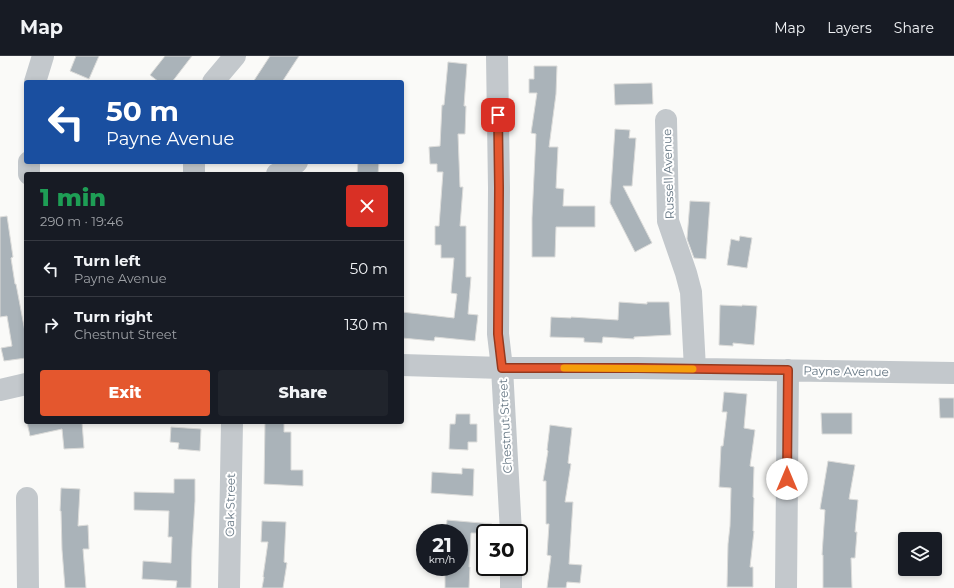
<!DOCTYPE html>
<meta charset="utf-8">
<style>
body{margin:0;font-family:Montserrat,sans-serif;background:#20242c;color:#f1f3f6;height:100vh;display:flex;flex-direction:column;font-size:15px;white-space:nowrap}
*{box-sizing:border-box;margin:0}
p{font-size:13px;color:#9ea1a6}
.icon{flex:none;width:22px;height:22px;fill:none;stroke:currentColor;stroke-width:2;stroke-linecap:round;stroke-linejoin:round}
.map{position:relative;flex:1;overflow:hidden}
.side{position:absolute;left:24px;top:116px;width:380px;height:252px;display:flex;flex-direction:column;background:#171b24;border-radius:4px;box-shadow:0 2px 6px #0003}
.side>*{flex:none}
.hud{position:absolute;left:24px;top:24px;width:380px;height:84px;border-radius:4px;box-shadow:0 2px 6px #0003;background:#1a4fa0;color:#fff;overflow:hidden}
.tools{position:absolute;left:898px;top:476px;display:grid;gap:8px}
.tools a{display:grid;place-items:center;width:44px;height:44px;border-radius:4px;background:#171b24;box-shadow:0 2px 6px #0003;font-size:20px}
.speed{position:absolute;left:416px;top:468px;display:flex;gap:8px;font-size:20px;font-weight:700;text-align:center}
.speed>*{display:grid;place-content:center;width:52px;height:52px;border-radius:50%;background:#171b24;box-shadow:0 2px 6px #0003;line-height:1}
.speed small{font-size:10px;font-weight:400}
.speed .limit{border:2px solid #111;border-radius:6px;background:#fff;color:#111}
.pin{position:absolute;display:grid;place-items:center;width:34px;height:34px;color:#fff;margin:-17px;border-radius:8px;box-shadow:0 2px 6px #0006}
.me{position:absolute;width:44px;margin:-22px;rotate:0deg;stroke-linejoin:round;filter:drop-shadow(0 0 3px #0008)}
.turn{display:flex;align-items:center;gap:14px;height:84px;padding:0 16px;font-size:18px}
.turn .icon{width:52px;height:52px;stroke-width:2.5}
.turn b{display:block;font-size:28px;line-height:34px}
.round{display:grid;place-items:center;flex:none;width:42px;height:42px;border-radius:4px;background:#20242c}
.summary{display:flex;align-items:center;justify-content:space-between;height:68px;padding:0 16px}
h1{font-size:24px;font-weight:800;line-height:30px;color:#1e9e55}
.cta{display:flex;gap:8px;margin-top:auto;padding:8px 16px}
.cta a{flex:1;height:46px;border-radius:4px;background:#e4572e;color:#fff;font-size:16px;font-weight:800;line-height:46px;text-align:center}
.cta a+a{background:#20242c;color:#f1f3f6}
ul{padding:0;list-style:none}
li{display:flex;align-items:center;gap:12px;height:56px;padding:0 16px;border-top:1px solid #363941}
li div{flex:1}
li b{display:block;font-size:15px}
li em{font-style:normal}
header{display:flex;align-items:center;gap:24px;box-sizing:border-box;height:56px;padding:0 20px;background:#171b24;border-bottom:1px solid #363941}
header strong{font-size:19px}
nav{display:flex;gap:22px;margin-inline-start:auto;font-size:14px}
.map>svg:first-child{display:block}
.building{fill:#aab3b9;stroke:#dcdcda}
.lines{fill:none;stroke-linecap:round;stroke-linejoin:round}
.minor{stroke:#c3c8cc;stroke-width:22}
.route-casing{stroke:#94391e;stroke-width:10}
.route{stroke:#e4572e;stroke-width:7}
.slow{stroke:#f59e0b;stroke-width:7}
.labels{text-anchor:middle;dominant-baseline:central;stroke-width:4;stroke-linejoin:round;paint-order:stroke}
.street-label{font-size:12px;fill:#657683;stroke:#fff}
</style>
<header>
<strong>Map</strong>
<nav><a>Map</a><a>Layers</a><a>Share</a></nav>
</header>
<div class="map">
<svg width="954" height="532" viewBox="0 0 954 532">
<rect width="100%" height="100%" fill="#fafaf8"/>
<!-- building -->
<path class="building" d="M76,0H99L89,23L70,15Z
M165,0H192L172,26H159L150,19Z
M270,0H299L282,26H253Z
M448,6L467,8L464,50H466L465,78H458L460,131H463L460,170H466V221H471L468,258L478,259L475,285L435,281L434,285L402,282V256L454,262L457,238L451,237L454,202H441V189H435V170H439L443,116H437V108H430L429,91L440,90L442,49H444Z
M534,10H557L556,38L549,91H558L556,132L564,133L563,150H595V171H556L555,201H532V162L536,78L531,77L537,37H529V23H534Z
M652,27L653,48L615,49L614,28Z
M615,73L630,74L629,82H636L632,130H623L652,187L635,196L610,147Z
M358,106H379L378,118H357Z
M690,145L710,146L706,203L694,202L687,183Z
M7,160L13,201L11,202L15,228H16L26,281V302L4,305L1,292L12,290L7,260L0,261V161Z
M740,180L752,182L747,212L727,209L731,183L739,185Z
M619,246L647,248V246H669L671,279L634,281V283L603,281L602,287L584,286V282L550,281L551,261L571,262V261L618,264Z
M720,249L742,250V249L757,250L754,289L733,287V290L719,289Z
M724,336L747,338L744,372L755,374L750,410L754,411L753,441L754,442L753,475H754L750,511H753V531H727L728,488L730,470L731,432L719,431L721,390H723L727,356H722Z
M939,342H954V362H940Z
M821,357H852V378H822Z
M456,358H470V368H477V386H468V394L449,393L450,368H455Z
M27,366H82L84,392L64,393L62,373L30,380Z
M265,366H284V376H291V414H303V430L264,428Z
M550,369L572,372L568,407L571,408L565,446H573L569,508L582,509L580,527L567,526L566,532H547L551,500L547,499L549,468H546V425H543L548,395L547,394Z
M171,371L201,373L200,395L178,393L179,387L170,386Z
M828,405L855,409L849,443L858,444L855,476H857L855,502H851L852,532H823V499H822L825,454L820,453Z
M462,412L474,413L473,440L431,437L432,416L462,418Z
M174,423H195V445L192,493L191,532H176L177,525L142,523L143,505L171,507L172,481H168L169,455L134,454V436L174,437Z
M61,432L80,433L78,470L88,469L89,493H83L86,532H65L62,494L61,455H60Z
M447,464L492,468L491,477H471L469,511H470L469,532H445V511H459V477H446Z
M262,465L286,466L284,506L287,507L283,532H262L264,521H263L268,486H261Z"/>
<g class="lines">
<!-- minor -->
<path class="minor" d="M497,0L499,132L498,278L502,312L511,477
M35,26L43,0
M213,26L235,0
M666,64L668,165L686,217L691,236L695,313
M29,106V118
M194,118V106
M277,118L286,115L297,106
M402,309L502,312H637L954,317
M0,334L26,328
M27,442L28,532
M229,532L232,366
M511,532V511
M786,532L788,314"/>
</g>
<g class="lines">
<!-- route casing -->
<g class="route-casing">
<path id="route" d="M498,59L499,132L498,278L502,312H637L788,314L787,423"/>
</g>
<!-- route -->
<use href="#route" class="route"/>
<!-- slow -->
<path class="slow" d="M564,312L693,313"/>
</g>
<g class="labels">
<!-- street labels -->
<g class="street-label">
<text transform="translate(668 118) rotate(-92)">Russell Avenue</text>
<text transform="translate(846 315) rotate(1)">Payne Avenue</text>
<text transform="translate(505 370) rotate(-93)">Chestnut Street</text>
<text transform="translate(230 449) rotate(-89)">Oak Street</text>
</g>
</g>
</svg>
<div class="tools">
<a><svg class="icon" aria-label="layers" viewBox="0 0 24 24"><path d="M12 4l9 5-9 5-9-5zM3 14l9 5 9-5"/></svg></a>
</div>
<div class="speed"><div>21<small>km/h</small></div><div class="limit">30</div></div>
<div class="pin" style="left:498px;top:59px;background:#d93025"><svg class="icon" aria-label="arrive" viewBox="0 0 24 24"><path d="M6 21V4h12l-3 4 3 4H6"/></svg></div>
<svg class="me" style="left:787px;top:423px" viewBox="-20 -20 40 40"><circle r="19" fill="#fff"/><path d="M0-13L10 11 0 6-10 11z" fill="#e4572e"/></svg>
<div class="hud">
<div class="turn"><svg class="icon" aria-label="left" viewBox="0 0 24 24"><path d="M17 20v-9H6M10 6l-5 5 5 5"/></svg><div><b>50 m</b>Payne Avenue</div></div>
</div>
<section class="side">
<div class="summary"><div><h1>1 min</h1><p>290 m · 19:46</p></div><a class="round" style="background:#d93025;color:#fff"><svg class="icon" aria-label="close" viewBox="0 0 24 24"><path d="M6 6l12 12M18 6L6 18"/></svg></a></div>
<ul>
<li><svg class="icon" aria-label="left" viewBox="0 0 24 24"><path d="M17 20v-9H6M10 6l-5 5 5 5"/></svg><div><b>Turn left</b><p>Payne Avenue</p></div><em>50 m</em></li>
<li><svg class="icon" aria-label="right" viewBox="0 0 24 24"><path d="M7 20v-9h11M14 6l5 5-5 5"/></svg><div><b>Turn right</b><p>Chestnut Street</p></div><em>130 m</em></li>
</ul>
<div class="cta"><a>Exit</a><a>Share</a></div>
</section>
</div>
